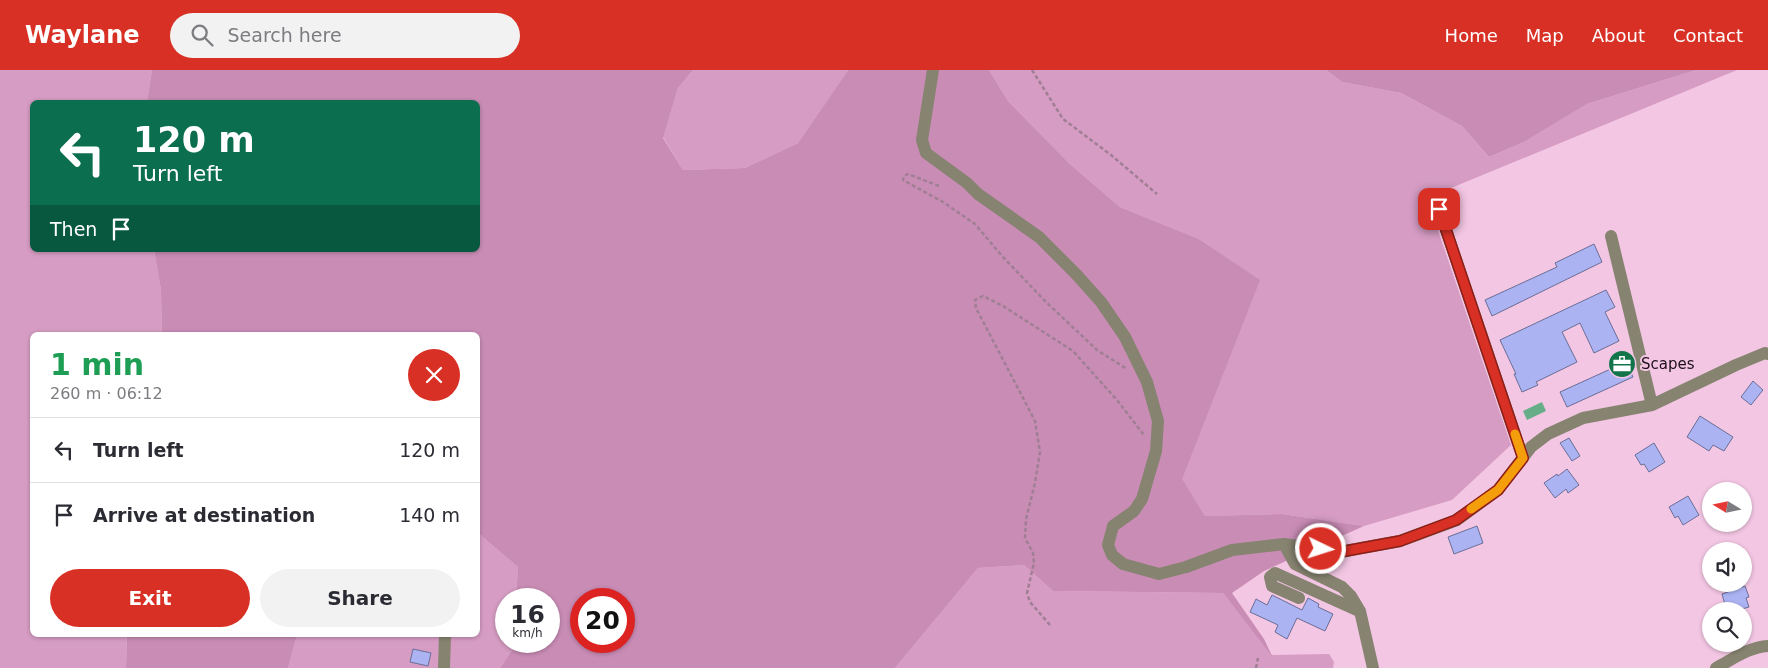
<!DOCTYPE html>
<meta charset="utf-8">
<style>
body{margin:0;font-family:"DejaVu Sans",sans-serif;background:#f2f2f3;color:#2b2b33;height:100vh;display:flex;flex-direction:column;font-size:19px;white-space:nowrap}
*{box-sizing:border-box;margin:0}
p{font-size:16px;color:#7c7c81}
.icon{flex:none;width:28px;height:28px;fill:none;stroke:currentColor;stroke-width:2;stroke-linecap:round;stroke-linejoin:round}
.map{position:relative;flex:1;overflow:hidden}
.details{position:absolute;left:30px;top:262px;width:450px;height:305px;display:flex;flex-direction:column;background:#fff;border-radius:8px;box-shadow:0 1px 4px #0004}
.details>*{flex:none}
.hud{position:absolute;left:30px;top:30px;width:450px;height:152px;border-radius:8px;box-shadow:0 1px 4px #0004;background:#0b6e4f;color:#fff;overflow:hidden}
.needle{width:32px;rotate:280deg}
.fabs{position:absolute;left:1702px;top:412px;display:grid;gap:10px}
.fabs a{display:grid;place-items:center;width:50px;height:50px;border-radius:50%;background:#fff;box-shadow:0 1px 4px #0004;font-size:25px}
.speed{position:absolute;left:495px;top:518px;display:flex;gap:10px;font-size:25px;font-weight:700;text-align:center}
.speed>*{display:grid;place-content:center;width:65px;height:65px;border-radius:50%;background:#fff;box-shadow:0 1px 4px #0004;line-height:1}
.speed small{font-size:12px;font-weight:400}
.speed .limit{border:8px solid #d22;background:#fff;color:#111}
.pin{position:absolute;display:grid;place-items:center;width:42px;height:42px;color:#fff;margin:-21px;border-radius:10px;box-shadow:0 2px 8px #0006}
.me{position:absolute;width:55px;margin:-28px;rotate:94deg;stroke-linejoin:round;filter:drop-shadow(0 0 4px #0008)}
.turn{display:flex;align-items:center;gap:18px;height:105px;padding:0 20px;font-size:22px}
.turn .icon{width:65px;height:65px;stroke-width:2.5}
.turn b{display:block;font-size:35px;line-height:42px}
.then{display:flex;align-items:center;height:48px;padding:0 20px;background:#0003;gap:10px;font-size:19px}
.round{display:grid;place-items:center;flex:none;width:52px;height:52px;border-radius:26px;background:#f2f2f3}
.head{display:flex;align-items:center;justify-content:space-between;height:85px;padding:0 20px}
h1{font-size:30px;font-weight:600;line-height:38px;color:#1e9e55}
.cta{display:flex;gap:10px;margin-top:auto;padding:10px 20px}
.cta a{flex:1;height:58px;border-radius:30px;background:#d93025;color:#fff;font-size:20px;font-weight:600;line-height:58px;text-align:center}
.cta a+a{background:#f2f2f3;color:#2b2b33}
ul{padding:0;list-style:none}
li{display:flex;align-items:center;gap:15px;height:65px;padding:0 20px;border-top:1px solid #e1e1e2}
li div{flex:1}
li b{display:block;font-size:19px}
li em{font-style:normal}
header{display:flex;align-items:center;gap:30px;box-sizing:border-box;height:70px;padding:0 25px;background:#d93025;color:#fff}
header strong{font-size:24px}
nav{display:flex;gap:28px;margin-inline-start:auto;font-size:18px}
.search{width:350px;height:45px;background:#f2f2f3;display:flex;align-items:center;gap:12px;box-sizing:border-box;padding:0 18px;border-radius:28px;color:#7c7c81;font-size:19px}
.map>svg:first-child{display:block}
.green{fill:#d69cc3}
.forest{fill:#c98cb5;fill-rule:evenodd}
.water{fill:#67ae88}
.building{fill:#acb3f3;stroke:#6a6e96}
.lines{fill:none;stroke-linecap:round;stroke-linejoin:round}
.path{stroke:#a07f95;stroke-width:2.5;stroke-dasharray:4 2.5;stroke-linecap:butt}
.minor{stroke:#868370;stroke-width:12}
.route-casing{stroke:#8d1f18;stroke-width:12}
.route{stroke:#d93025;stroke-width:9}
.slow{stroke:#f59e0b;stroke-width:9}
.labels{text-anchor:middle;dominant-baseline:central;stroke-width:4;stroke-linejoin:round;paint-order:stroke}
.poi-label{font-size:15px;fill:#1d0e19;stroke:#f3c6e3;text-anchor:start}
</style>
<header>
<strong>Waylane</strong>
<div class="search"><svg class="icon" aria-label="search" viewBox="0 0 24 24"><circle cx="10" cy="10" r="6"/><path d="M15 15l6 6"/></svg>Search here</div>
<nav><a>Home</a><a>Map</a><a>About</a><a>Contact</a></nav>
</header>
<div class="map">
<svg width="1768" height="598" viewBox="0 0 1768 598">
<rect width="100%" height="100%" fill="#f3c6e3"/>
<!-- green -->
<path class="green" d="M0,0H152L147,32H32V180H154L161,220L162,265H32V565H127L126,598H0Z
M693,0H848L798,73L745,98L683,100L663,67L678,18Z
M989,0H1326L1342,12L1401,23L1462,56L1489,87L1524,72L1587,34L1696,0H1737L1427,128L1511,375L1452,430L1364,456L1282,444L1205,446L1181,409L1259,210L1199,169L1120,137L1070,94L1008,31Z
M478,463L518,497L516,529H506V571H514V577L500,598H288L297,565H478Z
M1024,495L1053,521L1223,523L1272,585L1329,584L1334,592L1333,598H895L978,498Z"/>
<!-- forest -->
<path class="forest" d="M152,0H693L678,18L663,68L683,100L745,98L798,73L848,0H989L1008,31L1070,94L1120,137L1199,169L1260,210L1182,409L1205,446L1282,444L1364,456L1264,501L1232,523L1264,569L1272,586L1223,523L1053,521L1024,495L978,498L895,598H500L514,577V571H549V529H516L518,497L478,463V265H162L161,220L154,180H478V32H147ZM581,529H624V571H581Z
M1326,0H1696L1587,34L1524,72L1489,87L1462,56L1401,23L1342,12Z
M127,565H297L288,598H126Z"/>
<!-- water -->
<path class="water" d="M1542,332L1546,341L1527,350L1523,341Z"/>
<!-- building -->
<path class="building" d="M1594,174L1602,192L1492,246L1485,230L1557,197L1555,193Z
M1606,220L1615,237L1605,242L1619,271L1594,283L1580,253L1562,262L1577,292L1536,312L1538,315L1522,322L1514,304H1516L1500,270Z
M1626,292L1633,307L1567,337L1560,322Z
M1753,311L1763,320L1751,335L1741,327Z
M1700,346L1733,367L1724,381L1713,375L1709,381L1687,367Z
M1569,368L1580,386L1572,391L1560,373Z
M1654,373L1665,392L1649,402L1644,394L1641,395L1635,385Z
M1567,399L1579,415L1568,423L1566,419L1555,428L1544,413L1557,404L1558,406Z
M1688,426L1699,445L1683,455L1678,446L1675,448L1669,437Z
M1477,456L1483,473L1454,484L1448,467Z
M1745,516L1749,527L1746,528L1749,537L1735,541L1730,540L1728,534L1725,535L1722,524Z
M1272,525L1302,540L1308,528L1319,534L1318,537L1333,544L1325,561L1297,548L1287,569L1275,562L1278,555L1250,542L1256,529L1267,535Z
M413,579L431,583L428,596L410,592Z"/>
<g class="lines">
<!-- path -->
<path class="path" d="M1032,0L1063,49L1111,85L1157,124
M939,116L908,104L904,106L903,110L943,132L975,154L1002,186L1045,231L1097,280L1127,299
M1050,555L1030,532L1027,523L1034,493L1033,483L1025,468L1026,449L1035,413L1040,382L1035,351L976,238L975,230L983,226L1003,236L1073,281L1117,330L1144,365
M1256,598L1258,588"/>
<!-- minor -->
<path class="minor" d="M933,0L922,70L926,83L967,113L978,124L1039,167L1076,204L1101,232L1125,267L1147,312L1158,351L1156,381L1142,429L1134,441L1113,456L1108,475L1112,485L1123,494L1159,504L1186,497L1232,480L1284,474L1340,482L1400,471L1457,450L1498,420L1531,377L1548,364L1583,348L1652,335L1736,295L1765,283L1768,284
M1439,139L1523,388
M1611,166L1652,335
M1284,474L1295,494L1342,517L1351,526L1360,541L1373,598
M1299,528L1272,516L1270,507L1275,503L1359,541
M444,598L445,565
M1716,598C1733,589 1749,577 1768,576"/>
</g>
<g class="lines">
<!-- route casing -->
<g class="route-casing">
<path id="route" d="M1321,479L1340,482L1400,471L1456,450L1498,420L1523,388L1439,139"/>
</g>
<!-- route -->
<use href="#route" class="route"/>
<!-- slow -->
<path class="slow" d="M1471,439L1498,420L1523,388L1515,364"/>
</g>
<!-- icons -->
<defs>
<g id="office-disc" transform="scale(1.4375)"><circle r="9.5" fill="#11744b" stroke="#f3c6e3"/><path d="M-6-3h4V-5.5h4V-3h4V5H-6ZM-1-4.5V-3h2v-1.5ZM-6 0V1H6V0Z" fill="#fff"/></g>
</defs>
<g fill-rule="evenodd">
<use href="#office-disc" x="1622" y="294"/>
</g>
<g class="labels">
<!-- poi labels -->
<g class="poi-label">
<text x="1641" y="294">Scapes</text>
</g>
</g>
</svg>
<div class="fabs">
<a><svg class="needle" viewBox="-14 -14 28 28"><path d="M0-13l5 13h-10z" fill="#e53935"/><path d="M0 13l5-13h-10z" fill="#7c7c81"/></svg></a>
<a><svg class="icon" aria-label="sound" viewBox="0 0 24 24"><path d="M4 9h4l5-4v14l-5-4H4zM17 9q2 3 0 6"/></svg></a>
<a><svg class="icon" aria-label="search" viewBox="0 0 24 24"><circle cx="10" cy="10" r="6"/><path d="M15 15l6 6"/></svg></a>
</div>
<div class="speed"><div>16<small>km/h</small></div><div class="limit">20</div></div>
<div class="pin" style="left:1439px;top:139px;background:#d93025"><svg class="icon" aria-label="arrive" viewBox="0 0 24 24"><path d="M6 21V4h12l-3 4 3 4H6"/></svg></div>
<svg class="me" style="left:1321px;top:479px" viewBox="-20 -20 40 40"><circle r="17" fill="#d93025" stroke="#fff" stroke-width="3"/><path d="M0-11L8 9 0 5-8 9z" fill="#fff"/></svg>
<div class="hud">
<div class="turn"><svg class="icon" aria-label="left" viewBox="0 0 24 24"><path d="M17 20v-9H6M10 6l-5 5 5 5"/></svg><div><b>120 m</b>Turn left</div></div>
<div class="then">Then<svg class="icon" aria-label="arrive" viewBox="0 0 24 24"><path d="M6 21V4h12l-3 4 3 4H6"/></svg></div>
</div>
<section class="details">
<div class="head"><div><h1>1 min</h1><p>260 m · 06:12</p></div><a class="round" style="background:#d93025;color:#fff"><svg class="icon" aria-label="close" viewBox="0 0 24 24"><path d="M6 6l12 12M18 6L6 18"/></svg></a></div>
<ul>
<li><svg class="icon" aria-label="left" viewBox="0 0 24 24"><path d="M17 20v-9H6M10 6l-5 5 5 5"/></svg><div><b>Turn left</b></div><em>120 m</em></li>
<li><svg class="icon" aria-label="arrive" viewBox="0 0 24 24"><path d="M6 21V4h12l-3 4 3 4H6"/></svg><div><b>Arrive at destination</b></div><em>140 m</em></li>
</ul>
<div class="cta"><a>Exit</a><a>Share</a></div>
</section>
</div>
